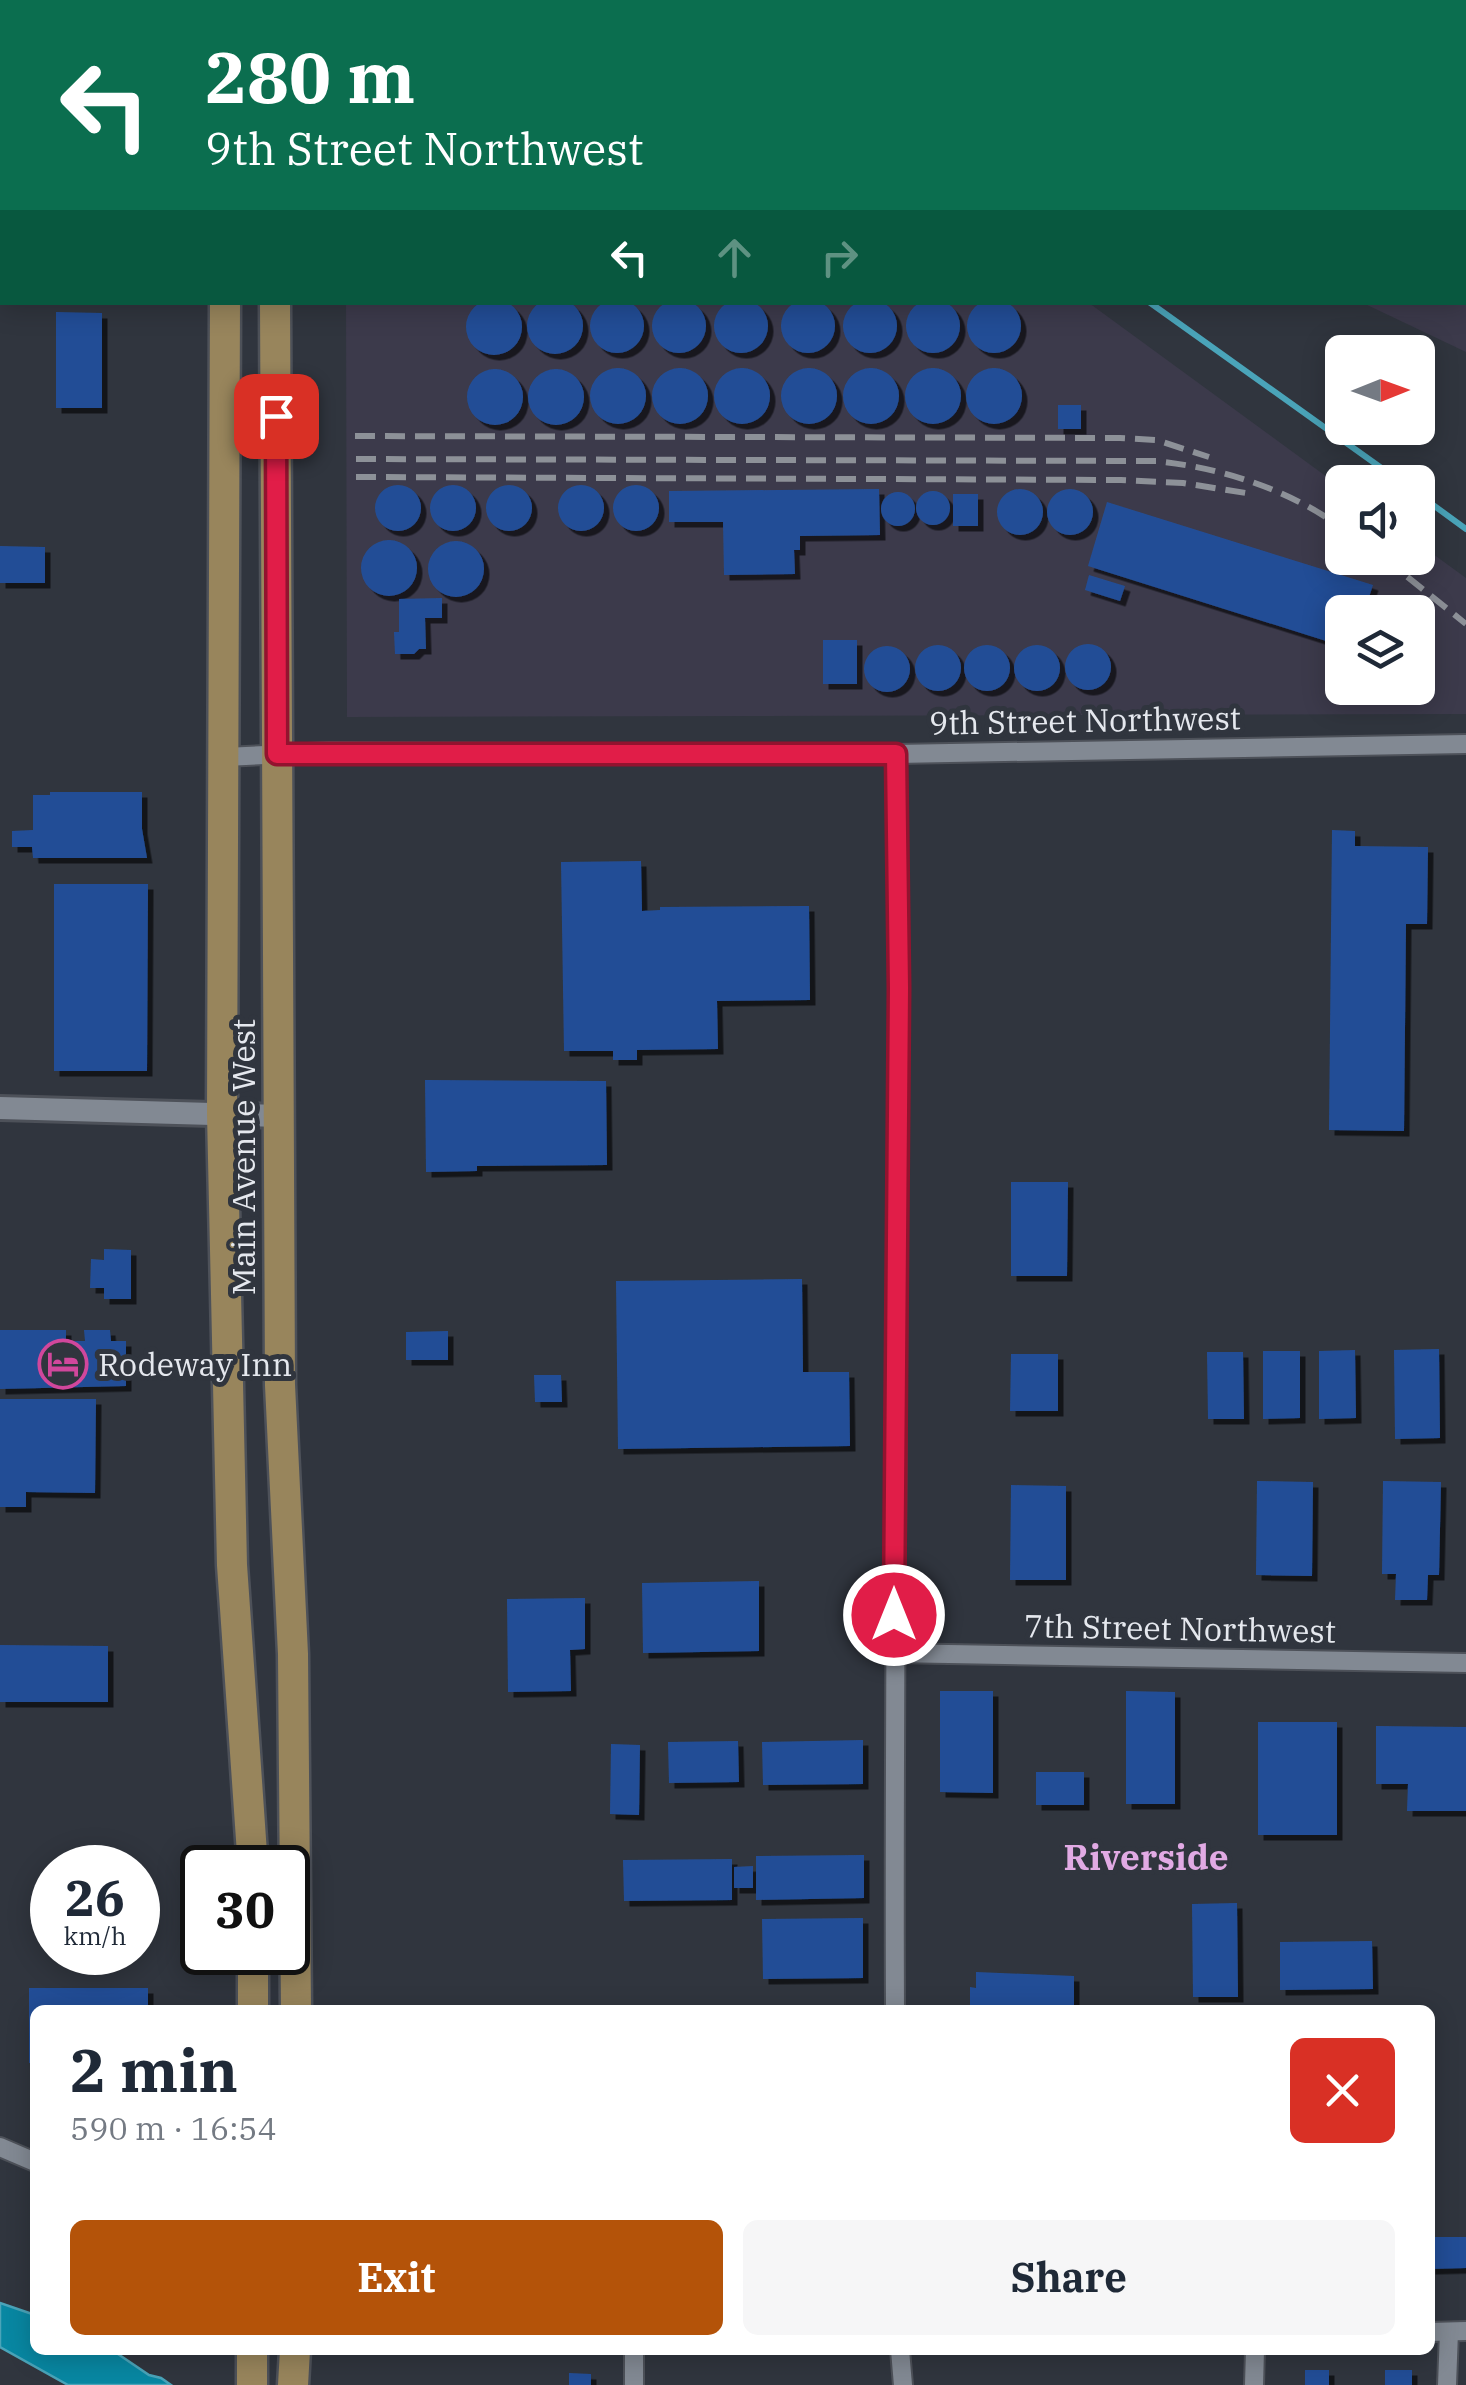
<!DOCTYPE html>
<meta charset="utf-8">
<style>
body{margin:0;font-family:"IBM Plex Serif",serif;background:#f6f6f7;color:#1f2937;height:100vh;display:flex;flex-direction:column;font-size:38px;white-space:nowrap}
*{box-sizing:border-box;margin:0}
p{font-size:32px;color:#747a83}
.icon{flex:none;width:55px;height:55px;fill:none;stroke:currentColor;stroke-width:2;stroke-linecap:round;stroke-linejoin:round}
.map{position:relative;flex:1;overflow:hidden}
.drawer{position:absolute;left:30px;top:2005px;width:1405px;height:350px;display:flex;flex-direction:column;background:#fff;border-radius:15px;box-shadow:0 5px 25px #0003}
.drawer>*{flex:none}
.hud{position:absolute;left:0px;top:0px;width:1468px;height:305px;box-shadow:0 5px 25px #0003;background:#0b6e4f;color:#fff;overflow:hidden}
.needle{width:65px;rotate:89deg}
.buttons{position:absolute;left:1325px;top:335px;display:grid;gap:20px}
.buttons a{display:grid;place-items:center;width:110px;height:110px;border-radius:15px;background:#fff;box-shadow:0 5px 25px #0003;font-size:50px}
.speed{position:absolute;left:30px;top:1845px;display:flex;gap:20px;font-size:50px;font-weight:700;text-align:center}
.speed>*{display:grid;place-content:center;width:130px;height:130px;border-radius:50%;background:#fff;box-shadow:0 5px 25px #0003;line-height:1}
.speed small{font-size:25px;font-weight:400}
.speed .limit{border:5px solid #111;border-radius:15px;background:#fff;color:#111}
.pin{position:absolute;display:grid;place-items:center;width:85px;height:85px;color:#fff;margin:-42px;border-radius:20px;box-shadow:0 5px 15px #0006}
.me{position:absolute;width:110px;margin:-55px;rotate:0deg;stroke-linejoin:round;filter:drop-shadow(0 0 8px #0008)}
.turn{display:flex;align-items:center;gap:35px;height:210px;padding:0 40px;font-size:45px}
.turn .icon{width:130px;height:130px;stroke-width:2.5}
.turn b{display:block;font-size:70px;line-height:85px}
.lanes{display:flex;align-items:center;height:95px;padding:0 40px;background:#0003;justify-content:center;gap:50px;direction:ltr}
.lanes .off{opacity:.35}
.round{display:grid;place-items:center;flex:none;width:105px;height:105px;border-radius:15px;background:#f6f6f7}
.summary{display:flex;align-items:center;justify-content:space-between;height:170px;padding:0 40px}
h1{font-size:60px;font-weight:700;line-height:75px}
.button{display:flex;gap:20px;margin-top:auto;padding:20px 40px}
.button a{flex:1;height:115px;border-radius:15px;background:#b45309;color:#fff;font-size:40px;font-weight:700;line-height:115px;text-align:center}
.button a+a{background:#f6f6f7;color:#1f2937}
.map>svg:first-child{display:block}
.industrial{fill:#3c3a4b;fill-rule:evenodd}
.water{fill:#0887a2;stroke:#4aa4b9;stroke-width:2.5}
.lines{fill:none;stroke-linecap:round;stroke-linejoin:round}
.stream{stroke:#4aa4b9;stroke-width:6}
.building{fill:#234e96;filter:url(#shadow)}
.minor-casing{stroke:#4d5159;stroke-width:22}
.tertiary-casing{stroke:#4d5159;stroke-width:28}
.primary-casing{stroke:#4d5159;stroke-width:35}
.minor{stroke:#828993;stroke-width:18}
.tertiary{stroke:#828993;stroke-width:22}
.primary{stroke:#98855c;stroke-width:30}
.rail{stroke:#8d9198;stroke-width:6;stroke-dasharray:20 10;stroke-linecap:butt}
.route-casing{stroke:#92132f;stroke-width:25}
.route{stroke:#e11d48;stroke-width:18}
.labels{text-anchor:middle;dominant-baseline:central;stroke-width:10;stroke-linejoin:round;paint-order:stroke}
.street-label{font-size:32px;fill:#e5e8ee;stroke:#30353e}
.poi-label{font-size:32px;fill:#e5e8ee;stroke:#30353e;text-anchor:start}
.neighbourhood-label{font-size:35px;font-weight:bold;fill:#e1aae4;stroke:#30353e}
</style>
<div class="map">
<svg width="1466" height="2385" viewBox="0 0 1466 2385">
<defs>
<filter id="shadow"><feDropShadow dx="5.5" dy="5.5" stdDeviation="0" flood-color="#0009"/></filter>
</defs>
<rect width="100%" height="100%" fill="#30353e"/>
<!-- industrial -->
<path class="industrial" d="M995,0H1466V352L1363,303L1465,302V2Z
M346,303H1089L1342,488V558H1418V543L1466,578V714L347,717ZM1342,612H1418V688H1342Z"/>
<!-- water -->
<path class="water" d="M0,2303L35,2315V2350H112L149,2375L161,2378L171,2385H68L0,2347Z"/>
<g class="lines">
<!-- stream -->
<path class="stream" d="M1149,302L1401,482
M1418,494L1466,529"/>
</g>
<!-- building -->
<path class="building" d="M527 326a28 28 0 1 1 56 0a28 28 0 1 1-56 0Z
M967 326a27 27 0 1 1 54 0a27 27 0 1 1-54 0Z
M843 326a27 27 0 1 1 54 0a27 27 0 1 1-54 0Z
M590 326a27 27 0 1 1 54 0a27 27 0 1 1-54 0Z
M781 326a27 27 0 1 1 54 0a27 27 0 1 1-54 0Z
M906 326a27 27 0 1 1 54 0a27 27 0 1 1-54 0Z
M714 326a27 27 0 1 1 54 0a27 27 0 1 1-54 0Z
M652 326a27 27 0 1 1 54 0a27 27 0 1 1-54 0Z
M466 327a28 28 0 1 1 56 0a28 28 0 1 1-56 0Z
M56,312L102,313V408H56Z
M905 396a28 28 0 1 1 56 0a28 28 0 1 1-56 0Z
M652 396a28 28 0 1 1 56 0a28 28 0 1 1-56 0Z
M843 396a28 28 0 1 1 56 0a28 28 0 1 1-56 0Z
M966 396a28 28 0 1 1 56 0a28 28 0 1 1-56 0Z
M714 396a28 28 0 1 1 56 0a28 28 0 1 1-56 0Z
M590 396a28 28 0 1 1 56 0a28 28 0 1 1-56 0Z
M781 396a28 28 0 1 1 56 0a28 28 0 1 1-56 0Z
M467 397a28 28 0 1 1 56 0a28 28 0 1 1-56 0Z
M528 397a28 28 0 1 1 56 0a28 28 0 1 1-56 0Z
M1058,405H1081V429H1058Z
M613 508a23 23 0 1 1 46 0a23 23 0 1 1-46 0Z
M375 508a23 23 0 1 1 46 0a23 23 0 1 1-46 0Z
M430 508a23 23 0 1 1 46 0a23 23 0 1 1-46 0Z
M486 508a23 23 0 1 1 46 0a23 23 0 1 1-46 0Z
M558 508a23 23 0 1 1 46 0a23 23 0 1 1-46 0Z
M997 512a23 23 0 1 1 46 0a23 23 0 1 1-46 0Z
M879,489L880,535L800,536V550H794L795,574L724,575L723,522H669V491Z
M1047 512a23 23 0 1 1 46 0a23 23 0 1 1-46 0Z
M916 508a17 17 0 1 1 34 0a17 17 0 1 1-34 0Z
M881 509a17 17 0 1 1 34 0a17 17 0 1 1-34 0Z
M953,494H978V526H953Z
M1107,502L1373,585L1364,612H1342V646L1088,566Z
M361 568a28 28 0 1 1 56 0a28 28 0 1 1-56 0Z
M428 569a28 28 0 1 1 56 0a28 28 0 1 1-56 0Z
M0,546L45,547V583H0Z
M1089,575L1125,586L1120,601L1085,590Z
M442,598V618H425L426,649H419L414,654H395L394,632H399V599Z
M823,640H857V684H823Z
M1065 667a23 23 0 1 1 46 0a23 23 0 1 1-46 0Z
M915 668a23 23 0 1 1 46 0a23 23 0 1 1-46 0Z
M964 668a23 23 0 1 1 46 0a23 23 0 1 1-46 0Z
M1014 668a23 23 0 1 1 46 0a23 23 0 1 1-46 0Z
M864 669a23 23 0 1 1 46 0a23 23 0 1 1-46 0Z
M50,792H142V829L147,858H33L32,847H12V831L33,830V795H50Z
M1332,830L1355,831V846L1428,847L1427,924H1406L1404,1131L1329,1130Z
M641,861L642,911L660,910V907L809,906L810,1000L717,1001L718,1049L637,1050V1060H613V1051H564L561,862Z
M54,884H148L147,1071H54Z
M425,1080L606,1081L607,1165L477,1166V1171L426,1172Z
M1011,1182H1068L1067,1276H1011Z
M104,1249L131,1250V1299H104V1288H90L91,1259L104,1260Z
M802,1279L803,1372H849L850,1446L618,1449L616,1281Z
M0,1330H66V1341H85L84,1330H110L111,1341H126V1386L0,1389Z
M448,1331V1360H406V1332Z
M1439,1349L1440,1438L1395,1439L1394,1350Z
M1355,1350L1356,1418L1319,1419V1351Z
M1263,1351H1300V1418L1263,1419Z
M1207,1352H1243L1244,1419H1208Z
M1011,1354H1058V1411H1010Z
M534,1375H561L562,1402H535Z
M0,1399H96L95,1493L26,1492V1507H0Z
M1257,1481L1313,1482L1312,1576L1256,1575Z
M1383,1481L1441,1482L1439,1575H1428L1427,1600H1395L1396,1574H1382Z
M1011,1485L1066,1486V1580H1010Z
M759,1581V1651L643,1653L642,1583Z
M585,1598V1649L570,1650L571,1691L508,1692L507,1599Z
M0,1645L108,1646V1702H0Z
M940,1691H993V1793L940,1792Z
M1126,1691L1175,1692V1804H1126Z
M1258,1722H1337V1835H1258Z
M1376,1726L1466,1727V1811H1407L1408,1784H1376Z
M863,1740V1784L763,1785L762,1742Z
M738,1741L739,1782L669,1783L668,1742Z
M611,1744L640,1745L639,1815L610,1814Z
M1036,1772H1084V1805H1036Z
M864,1855V1898L756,1900V1856Z
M732,1859V1900L624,1901L623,1860Z
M753,1866V1888H734V1867Z
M1237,1903L1238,1997H1193L1192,1904Z
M863,1918V1978L763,1979L762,1919Z
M1372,1941L1373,1989L1280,1990V1942Z
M976,1972L1074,1976V2010H970V1987L976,1988Z
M29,1988H148V2010H35V2063H29Z
M1430,2237H1466V2268L1430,2269Z
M1305,2370H1329V2385H1305Z
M1385,2370H1412V2385H1385Z
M569,2373L591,2374V2385H569Z"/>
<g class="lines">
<!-- minor casing -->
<g class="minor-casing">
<path id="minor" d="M0,71L2,72
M225,757L329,752L896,754L1466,744
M893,1653L1466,1663
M895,2010C893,1591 902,1173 896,754
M0,2147L35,2162
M1430,2332L1466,2331
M900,2350L903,2385
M634,2385V2350
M1254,2385L1255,2350
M1447,2385L1449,2332"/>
</g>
<!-- tertiary casing -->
<g class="tertiary-casing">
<path id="tertiary" d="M0,1108L278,1116"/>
</g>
<!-- primary casing -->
<g class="primary-casing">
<path id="primary" d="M273,0V2
M226,2V0
M225,302L222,1113L232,1565L253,1868
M275,302L280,1385L293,1654L296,2010
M253,2010V1952
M252,2350V2385
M293,2385L295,2350"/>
</g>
<!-- minor -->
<use href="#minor" class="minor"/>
<!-- tertiary -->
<use href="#tertiary" class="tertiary"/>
<!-- primary -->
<use href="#primary" class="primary"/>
<!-- rail -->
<path class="rail" d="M355,436L1120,438L1156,440L1209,457
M356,459L1156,461C1222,468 1288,489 1342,528
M356,477L1121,480L1183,483L1252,494
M1384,558L1466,624"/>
</g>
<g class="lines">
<!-- route casing -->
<g class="route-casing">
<path id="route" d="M276,416L277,754H896L899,988L894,1615"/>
</g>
<!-- route -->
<use href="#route" class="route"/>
</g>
<!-- icons -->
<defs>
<g id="hotel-ring" transform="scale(2.5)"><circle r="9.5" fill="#30353e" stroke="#d1479c" stroke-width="1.5"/><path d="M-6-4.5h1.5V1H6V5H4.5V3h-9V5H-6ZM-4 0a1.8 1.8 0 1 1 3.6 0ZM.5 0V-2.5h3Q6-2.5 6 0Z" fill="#d1479c"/></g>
</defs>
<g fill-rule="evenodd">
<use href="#hotel-ring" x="63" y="1364"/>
</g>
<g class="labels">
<!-- street labels -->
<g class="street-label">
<text transform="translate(1085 720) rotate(-1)">9th Street Northwest</text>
<text transform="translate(243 1157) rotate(-90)">Main Avenue West</text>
<text transform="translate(1180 1628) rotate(1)">7th Street Northwest</text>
</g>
<!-- poi labels -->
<g class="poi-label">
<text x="98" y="1364">Rodeway Inn</text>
</g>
<!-- neighbourhood labels -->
<g class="neighbourhood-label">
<text x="1146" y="1857">Riverside</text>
</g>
</g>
</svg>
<div class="buttons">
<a><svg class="needle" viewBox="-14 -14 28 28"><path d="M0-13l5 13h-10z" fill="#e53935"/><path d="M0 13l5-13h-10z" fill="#747a83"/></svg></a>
<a><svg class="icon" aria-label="sound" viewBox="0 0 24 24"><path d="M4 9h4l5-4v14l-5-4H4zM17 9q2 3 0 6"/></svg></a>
<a><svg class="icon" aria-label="layers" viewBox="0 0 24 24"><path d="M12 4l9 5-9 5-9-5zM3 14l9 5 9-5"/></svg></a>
</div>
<div class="speed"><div>26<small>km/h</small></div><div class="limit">30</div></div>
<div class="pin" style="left:276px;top:416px;background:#d93025"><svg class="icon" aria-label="arrive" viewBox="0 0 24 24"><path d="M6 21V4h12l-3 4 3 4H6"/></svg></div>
<svg class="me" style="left:894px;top:1615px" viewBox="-20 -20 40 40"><circle r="17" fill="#e11d48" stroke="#fff" stroke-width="3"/><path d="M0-11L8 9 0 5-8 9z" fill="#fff"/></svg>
<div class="hud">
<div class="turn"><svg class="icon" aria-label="left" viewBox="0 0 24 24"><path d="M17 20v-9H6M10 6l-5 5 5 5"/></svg><div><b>280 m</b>9th Street Northwest</div></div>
<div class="lanes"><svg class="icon" aria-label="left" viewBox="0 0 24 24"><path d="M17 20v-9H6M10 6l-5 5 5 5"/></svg><svg class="icon off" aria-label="ahead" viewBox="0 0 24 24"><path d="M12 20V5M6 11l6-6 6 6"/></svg><svg class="icon off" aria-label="right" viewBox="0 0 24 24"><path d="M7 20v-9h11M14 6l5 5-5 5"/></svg></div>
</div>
<section class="drawer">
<div class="summary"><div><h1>2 min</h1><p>590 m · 16:54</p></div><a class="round" style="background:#d93025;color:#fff"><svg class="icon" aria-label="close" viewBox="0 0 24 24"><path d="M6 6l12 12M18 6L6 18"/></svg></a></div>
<div class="button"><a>Exit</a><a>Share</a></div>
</section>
</div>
